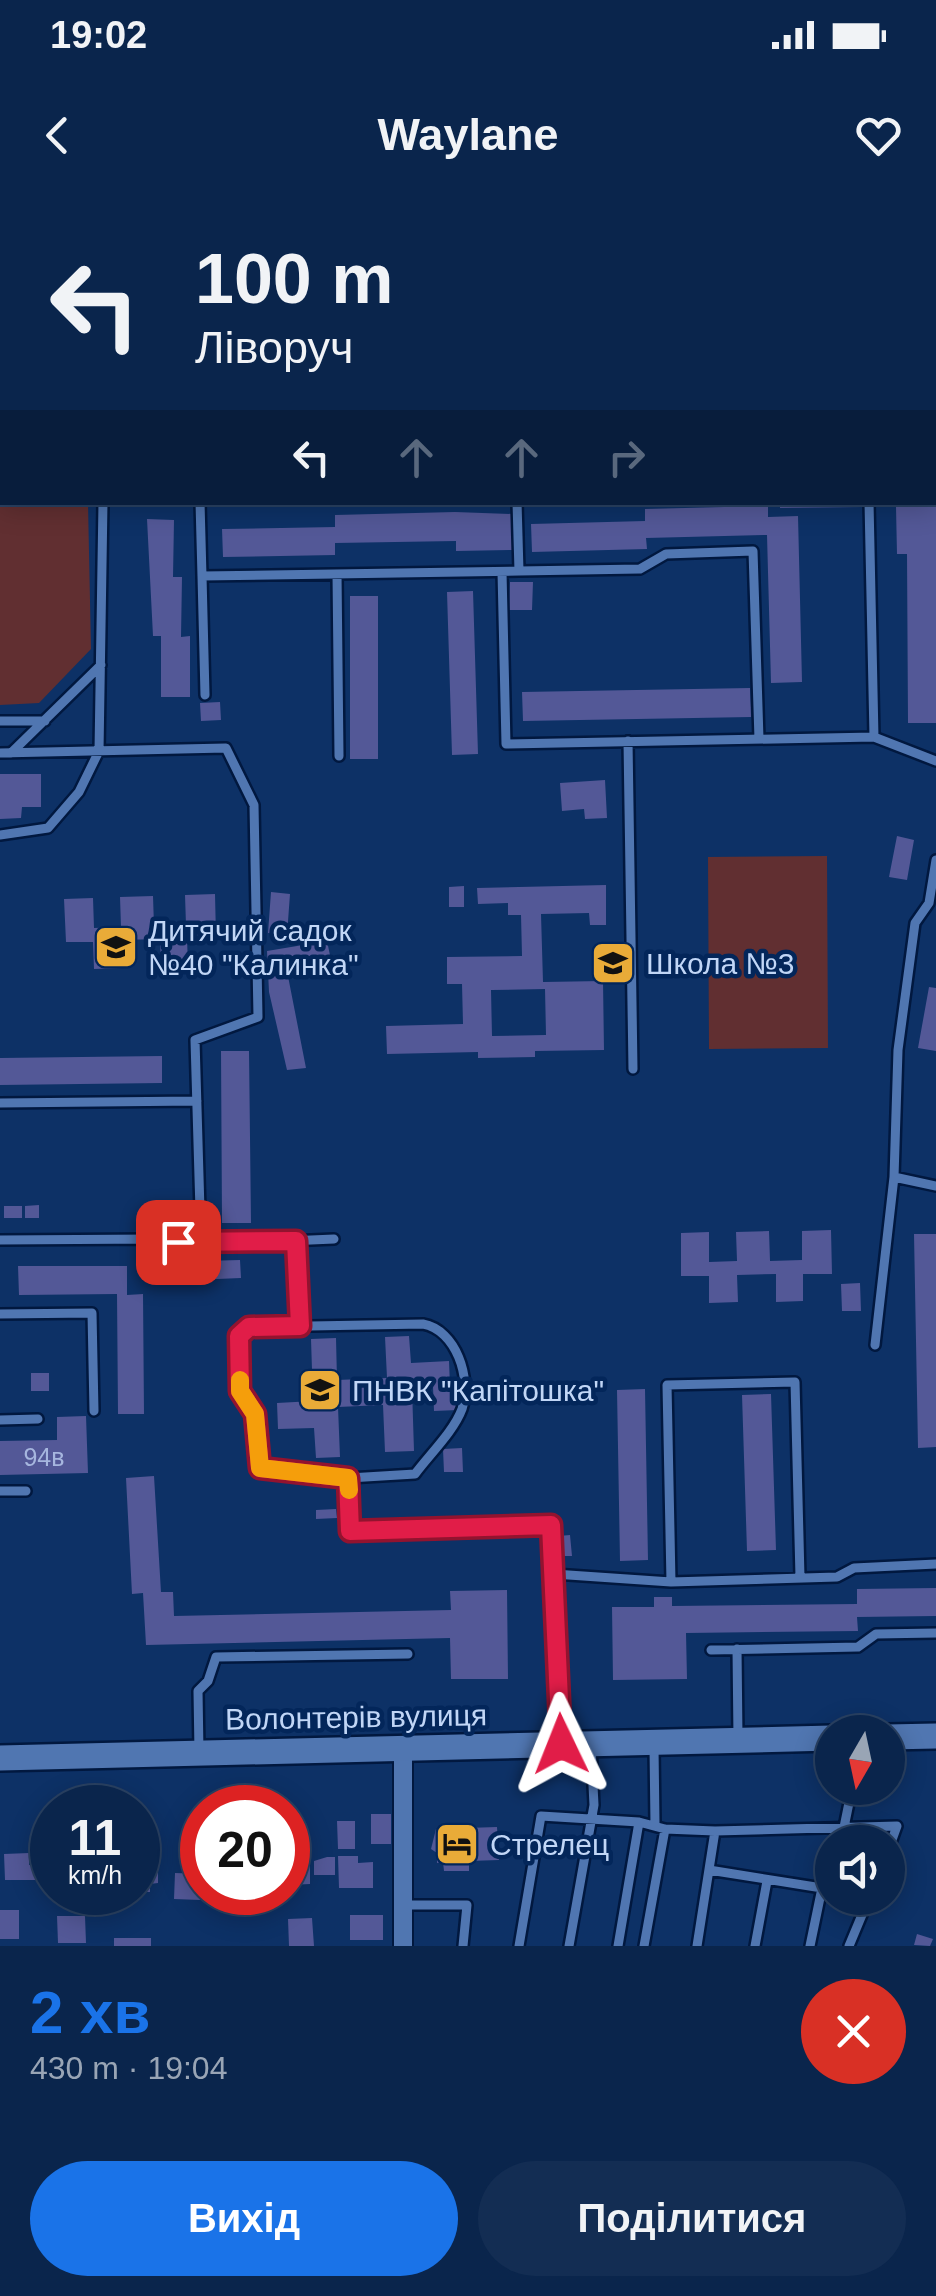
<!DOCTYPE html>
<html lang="uk">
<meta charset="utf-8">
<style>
body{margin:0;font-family:Arial,sans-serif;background:#132d53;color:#f1f3f6;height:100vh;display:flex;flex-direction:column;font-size:38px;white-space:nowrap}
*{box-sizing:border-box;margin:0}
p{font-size:32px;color:#99a5b5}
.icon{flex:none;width:55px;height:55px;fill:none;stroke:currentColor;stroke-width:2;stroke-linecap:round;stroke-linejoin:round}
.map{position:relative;height:1746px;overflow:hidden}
.sheet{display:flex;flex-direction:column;background:#0a254c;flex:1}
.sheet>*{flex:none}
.hud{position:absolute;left:0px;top:0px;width:938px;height:305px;box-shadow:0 5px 25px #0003,0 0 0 2px #2a4264;background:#0a254c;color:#f1f3f6;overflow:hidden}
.needle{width:65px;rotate:189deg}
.buttons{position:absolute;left:815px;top:1515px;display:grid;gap:20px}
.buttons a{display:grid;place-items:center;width:90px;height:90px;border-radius:50%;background:#0a254c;box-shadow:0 5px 25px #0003,0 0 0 2px #2a4264;font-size:50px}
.speed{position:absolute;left:30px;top:1585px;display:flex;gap:20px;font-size:50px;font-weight:700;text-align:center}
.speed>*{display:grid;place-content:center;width:130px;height:130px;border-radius:50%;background:#0a254c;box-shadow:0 5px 25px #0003,0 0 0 2px #2a4264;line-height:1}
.speed small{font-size:25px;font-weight:400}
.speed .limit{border:15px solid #d22;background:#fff;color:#111}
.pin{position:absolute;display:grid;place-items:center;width:85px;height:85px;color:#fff;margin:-42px;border-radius:20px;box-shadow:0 5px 15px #0006}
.me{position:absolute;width:110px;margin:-55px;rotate:358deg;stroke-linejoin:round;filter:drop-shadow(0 0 8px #0008)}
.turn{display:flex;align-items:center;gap:35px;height:210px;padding:0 30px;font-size:45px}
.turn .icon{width:130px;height:130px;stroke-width:2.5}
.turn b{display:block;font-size:70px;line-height:85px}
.lanes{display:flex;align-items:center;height:95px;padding:0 30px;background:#0003;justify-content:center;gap:50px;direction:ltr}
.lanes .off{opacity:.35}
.round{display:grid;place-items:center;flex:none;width:105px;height:105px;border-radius:52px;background:#132d53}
.overview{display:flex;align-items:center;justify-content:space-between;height:170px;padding:0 30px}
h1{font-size:60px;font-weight:700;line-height:75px;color:#1a73e8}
.button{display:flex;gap:20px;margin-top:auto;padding:20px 30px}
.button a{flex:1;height:115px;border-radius:60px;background:#1a73e8;color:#fff;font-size:40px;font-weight:700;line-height:115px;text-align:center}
.button a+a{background:#132d53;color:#f1f3f6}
.status{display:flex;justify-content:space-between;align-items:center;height:70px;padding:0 50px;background:#0a254c;direction:ltr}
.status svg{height:28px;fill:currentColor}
header{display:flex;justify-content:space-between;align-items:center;height:130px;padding:0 30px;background:#0a254c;font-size:45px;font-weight:700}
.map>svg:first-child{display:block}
.green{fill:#612f31}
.building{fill:#535897;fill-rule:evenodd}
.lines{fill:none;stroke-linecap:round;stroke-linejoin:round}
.lane-casing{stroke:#01183f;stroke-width:14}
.street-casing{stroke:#01183f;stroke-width:22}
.secondary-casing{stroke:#01183f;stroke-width:30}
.lane{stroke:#5076b1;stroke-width:9}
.street{stroke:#5076b1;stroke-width:18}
.secondary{stroke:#5076b1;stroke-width:25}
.route-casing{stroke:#92132f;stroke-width:25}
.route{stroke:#e11d48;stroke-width:18}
.slow{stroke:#f59e0b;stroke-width:18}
.labels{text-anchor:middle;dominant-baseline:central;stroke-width:9;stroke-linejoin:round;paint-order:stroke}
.number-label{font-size:25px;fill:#a6b6de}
.poi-label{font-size:30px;fill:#c1d6f6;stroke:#03265a;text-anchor:start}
.street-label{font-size:30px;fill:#c1d6f6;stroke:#03265a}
</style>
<div class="status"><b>19:02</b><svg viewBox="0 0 49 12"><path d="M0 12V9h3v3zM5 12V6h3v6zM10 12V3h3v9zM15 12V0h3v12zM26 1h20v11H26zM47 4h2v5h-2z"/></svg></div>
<header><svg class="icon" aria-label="back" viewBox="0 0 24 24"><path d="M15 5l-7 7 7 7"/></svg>Waylane<svg class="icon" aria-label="heart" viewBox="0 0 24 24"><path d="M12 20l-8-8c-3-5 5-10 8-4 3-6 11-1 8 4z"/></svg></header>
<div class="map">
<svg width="936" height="1746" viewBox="0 0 936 1746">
<rect width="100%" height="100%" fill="#0d3166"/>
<!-- green -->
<path class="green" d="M0,281L2,302L88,303L91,449L39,503L0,505Z
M827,656L828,848L709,849L708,657Z"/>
<!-- building -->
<path class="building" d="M780,302H862V307L780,308Z
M768,306V317L798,316L802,482L771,483L767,335L646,338L647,349L532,352L531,324L645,321V309Z
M936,306V523H908L907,354H897L896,307Z
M455,312L513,314V350L456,351V341L335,343V355L223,357L222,329L335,327V315Z
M147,319L174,320L173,377H182L181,437L190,436V497H161V436H153Z
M510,382H533L532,410H509Z
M473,391L478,554L452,555L447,392Z
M350,396H378V559H350Z
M750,488L751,517L523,521L522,492Z
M220,502L221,520L201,521L200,503Z
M0,574H41V607H22L21,618L0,619Z
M605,580L607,618L585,619L584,609L562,611L560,583Z
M897,636L914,640L907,680L889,677Z
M606,685V725H590L589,713L541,714L543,782L603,781L604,850L535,851V857L478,858V852L387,854L386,826L463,824L462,784H447V757L522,756L521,715H508V703L478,704L477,688ZM545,789L546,835L492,836L491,790Z
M464,686V707H449V687Z
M271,692L290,694L287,735L268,733Z
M215,694L216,737L187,738L188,766H161L160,739L121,740L122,768L94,769L93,742H66L64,699L93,698L94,728L121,727L120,697L153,696L154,726L186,725L185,695Z
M327,741L331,760L286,766L306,868L287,870L269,792L267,751Z
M929,787L936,788V851L918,848Z
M221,851H249L251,1023H222Z
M162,856V883L0,885V858Z
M39,1005V1018H25V1006Z
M4,1006H22V1018H4Z
M831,1030L832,1074H803V1101L776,1102V1074L737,1075L738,1102L709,1103V1076H681V1033L709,1032V1062L737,1061L736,1032L769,1031L770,1061L802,1060V1031Z
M914,1034H936V1247L918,1248Z
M240,1060L241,1078L169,1081L168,1062Z
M18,1066H127V1095L143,1094L144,1214H118L117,1094L19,1095Z
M860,1083L861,1111H842L841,1084Z
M409,1136L411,1163L449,1161L450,1186H458V1210L434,1211L433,1187L412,1188L414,1251L385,1252L383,1205L338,1207L340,1257L316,1258L314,1228L278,1229L277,1203L313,1201L311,1139L336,1138L337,1180L387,1178L385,1137Z
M31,1173H49V1191H31Z
M645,1189L648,1360L620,1361L617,1190Z
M771,1194L776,1350L747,1351L742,1195Z
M86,1216L88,1273L0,1275V1241L57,1240V1217Z
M462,1248L463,1272H444L443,1249Z
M154,1276L161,1392H173L174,1416L451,1410L450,1391L507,1390L508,1479H451L450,1438L146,1445L143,1393L132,1394L126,1278Z
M336,1309L337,1318L316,1319V1310Z
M570,1335L572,1356H560L559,1336Z
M936,1388V1416L857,1417L858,1431L686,1433L687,1479L613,1480L612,1407H654V1397H672V1406L857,1404V1389Z
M371,1614H391V1644H371Z
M337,1621H355V1649H338Z
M497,1627L499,1660L469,1661V1671H444L443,1662L437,1663V1653L431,1649L436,1629Z
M288,1649H310V1684L288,1685Z
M29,1653V1665H37V1680H5L4,1654Z
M338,1656H358V1663L373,1662V1688H339Z
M327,1657H335V1675H314V1661Z
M158,1664V1683L150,1684V1692H138V1665Z
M175,1673L202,1674L200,1700L174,1699Z
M0,1710H19V1739H0Z
M350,1715H383V1740H350Z
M57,1716H85L86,1743H58Z
M312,1718L314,1746H289L288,1719Z
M917,1734L933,1739L930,1746L914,1745Z
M114,1738H151V1746H114Z"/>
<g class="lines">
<!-- lane casing -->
<g class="lane-casing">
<path id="lane" d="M102,0V2
M140,0V2
M316,0V2
M619,0V2
M664,0V2
M738,0V2
M263,2V0
M935,76H936
M935,121H936
M200,302L202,376
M869,302L874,537
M519,371L640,369L666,354L753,351L759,539
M502,372L506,544L874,537L936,561
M337,374L339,556
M205,495L202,376L519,371L517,302
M0,521H45
M628,541L633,869
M0,553L226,548L254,605L258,817L195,840L201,1045L154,1039L0,1040
M11,553L101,465
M0,635L48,628L79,592L99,551L103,302
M0,903L197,901
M894,977L936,986
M296,1041L300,1126
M201,1045L334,1039
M0,1114L92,1113L94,1211
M423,1124C456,1130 472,1178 462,1209C454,1231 429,1255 415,1274L349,1278L260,1268L255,1214L241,1191L239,1136L249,1127Z
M875,1145L894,977L898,850L915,723L929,703L936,660
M0,1220L38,1219
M349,1278L350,1331L551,1325L561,1542
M0,1291H26
M554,1374L671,1382L837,1377L854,1368L936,1364
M671,1382L667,1185L795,1182L800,1377
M737,1449L738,1538
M711,1450L858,1447L876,1434L936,1433
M654,1547L655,1624
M199,1552L198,1491L208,1481L216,1457L408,1454
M841,1642L852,1588
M709,1670L822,1688
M403,1705H467L463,1746
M519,1746L541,1616L639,1622
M569,1746L594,1605L591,1546
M618,1746L639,1622L665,1629L715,1631L897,1626L888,1651
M644,1746L665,1629
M697,1746L715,1631
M755,1746L767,1681
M810,1746L822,1688L832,1677
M849,1746L869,1698"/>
</g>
<!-- street casing -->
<g class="street-casing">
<path id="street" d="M403,1548V1746"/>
</g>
<!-- secondary casing -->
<g class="secondary-casing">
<path id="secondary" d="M935,245H936
M0,265H2
M888,1537L936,1536
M0,1558L832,1538"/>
</g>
<!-- lane -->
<use href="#lane" class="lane"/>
<!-- street -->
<use href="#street" class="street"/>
<!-- secondary -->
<use href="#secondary" class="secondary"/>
</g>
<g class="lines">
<!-- route casing -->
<g class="route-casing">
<path id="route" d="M178,1042L296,1041L300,1126L249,1127L239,1136L240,1191L255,1214L260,1268L348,1278L350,1331L551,1325L561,1544"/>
</g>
<!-- route -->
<use href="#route" class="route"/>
<!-- slow -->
<path class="slow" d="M240,1180V1191L255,1214L260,1268L348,1278L349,1290"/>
</g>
<!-- icons -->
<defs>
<g id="school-square" transform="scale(2.25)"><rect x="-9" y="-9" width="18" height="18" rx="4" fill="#e9ab38" stroke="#03265a"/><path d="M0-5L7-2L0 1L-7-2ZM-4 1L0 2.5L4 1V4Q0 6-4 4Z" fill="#111"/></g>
<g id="hotel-square" transform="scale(2.25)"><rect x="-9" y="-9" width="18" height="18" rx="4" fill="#e9ab38" stroke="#03265a"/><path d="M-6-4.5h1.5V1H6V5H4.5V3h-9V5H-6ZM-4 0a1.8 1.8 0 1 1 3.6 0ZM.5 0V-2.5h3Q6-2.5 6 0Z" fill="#111"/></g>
</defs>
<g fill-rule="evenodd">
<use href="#school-square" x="116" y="747"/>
<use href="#school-square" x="613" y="763"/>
<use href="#school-square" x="320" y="1190"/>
<use href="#hotel-square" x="457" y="1644"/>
</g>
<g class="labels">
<!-- number labels -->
<g class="number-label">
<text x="44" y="1257">94в</text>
</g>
<!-- poi labels -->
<g class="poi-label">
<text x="148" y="730">Дитячий садок<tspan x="148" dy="34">№40 "Калинка"</tspan></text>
<text x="646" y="763">Школа №3</text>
<text x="352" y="1190">ПНВК "Капітошка"</text>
<text x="490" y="1644">Стрелец</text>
</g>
<!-- street labels -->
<g class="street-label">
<text transform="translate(356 1517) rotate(-1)">Волонтерів вулиця</text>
</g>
</g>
</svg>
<div class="buttons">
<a><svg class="needle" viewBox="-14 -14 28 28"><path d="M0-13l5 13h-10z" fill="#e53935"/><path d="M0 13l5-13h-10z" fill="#99a5b5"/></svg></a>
<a><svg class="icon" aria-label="sound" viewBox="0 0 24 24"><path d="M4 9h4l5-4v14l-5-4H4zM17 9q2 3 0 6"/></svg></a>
</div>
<div class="speed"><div>11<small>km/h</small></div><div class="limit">20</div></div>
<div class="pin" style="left:178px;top:1042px;background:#d93025"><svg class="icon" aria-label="arrive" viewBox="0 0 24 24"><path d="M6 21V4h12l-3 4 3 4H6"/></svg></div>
<svg class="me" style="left:561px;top:1544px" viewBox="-20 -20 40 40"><path d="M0-17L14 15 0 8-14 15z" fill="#e11d48" stroke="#fff" stroke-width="4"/></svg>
<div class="hud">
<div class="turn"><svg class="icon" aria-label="left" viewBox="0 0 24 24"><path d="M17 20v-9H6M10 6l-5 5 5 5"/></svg><div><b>100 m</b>Ліворуч</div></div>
<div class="lanes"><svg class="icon" aria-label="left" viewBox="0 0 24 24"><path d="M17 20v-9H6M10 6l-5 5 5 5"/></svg><svg class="icon off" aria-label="ahead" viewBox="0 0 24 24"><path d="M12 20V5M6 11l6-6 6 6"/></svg><svg class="icon off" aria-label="ahead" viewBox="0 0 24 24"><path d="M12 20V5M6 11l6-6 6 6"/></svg><svg class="icon off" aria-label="right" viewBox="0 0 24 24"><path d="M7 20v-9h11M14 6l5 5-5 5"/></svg></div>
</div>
</div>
<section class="sheet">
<div class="overview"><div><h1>2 хв</h1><p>430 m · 19:04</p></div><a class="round" style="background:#d93025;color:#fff"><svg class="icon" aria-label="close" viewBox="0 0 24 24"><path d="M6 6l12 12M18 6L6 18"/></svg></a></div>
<div class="button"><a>Вихід</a><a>Поділитися</a></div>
</section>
